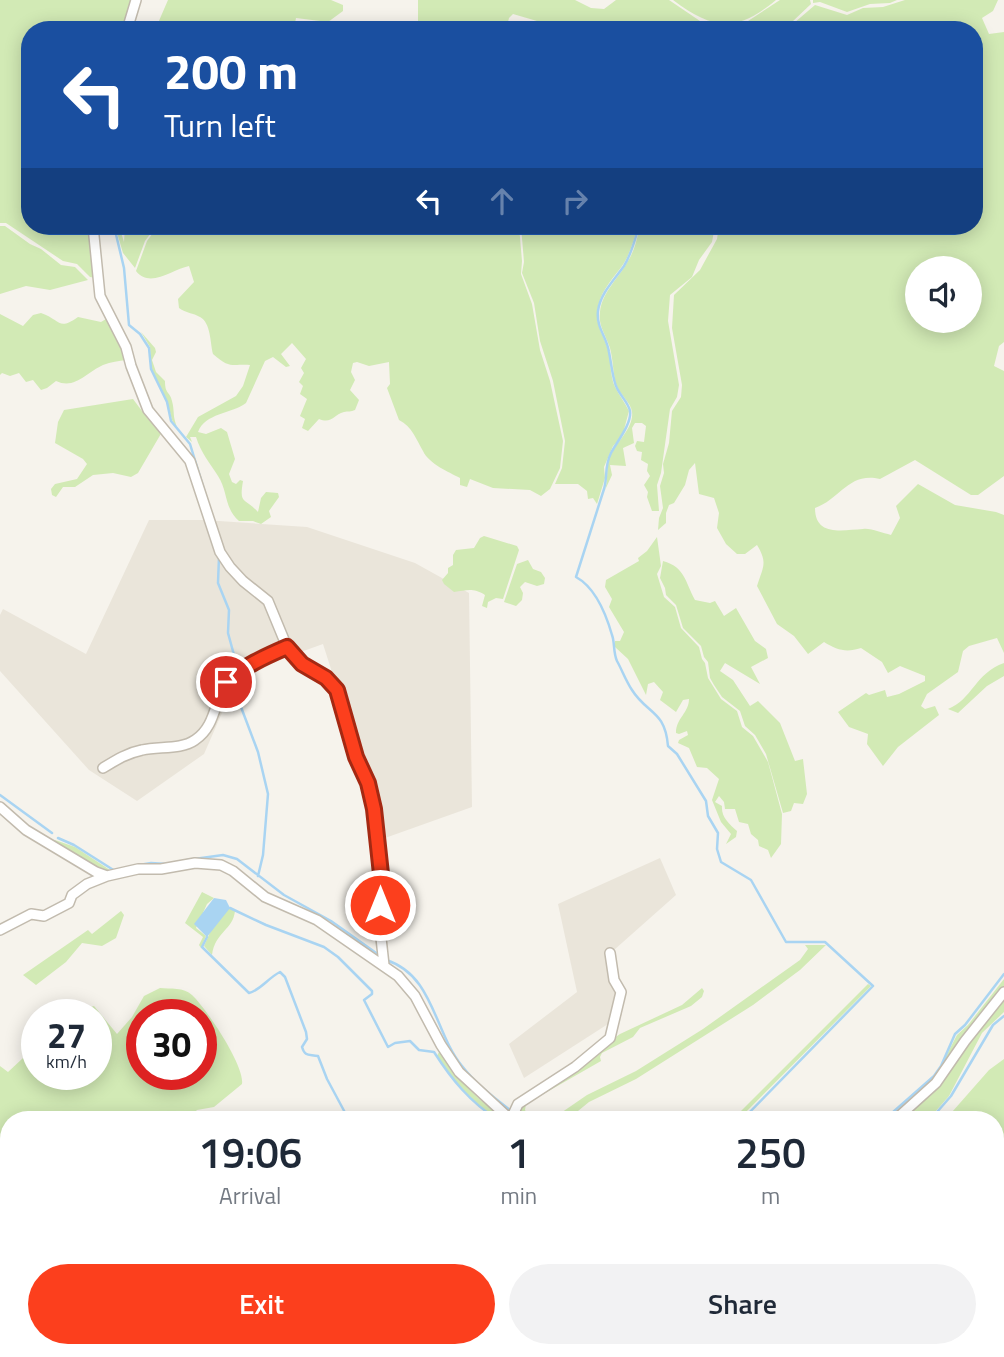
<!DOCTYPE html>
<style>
body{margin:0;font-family:"Titillium Web",sans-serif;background:#f2f2f3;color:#1f2937;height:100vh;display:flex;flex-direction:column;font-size:26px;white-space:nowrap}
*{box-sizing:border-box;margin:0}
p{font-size:23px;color:#747a83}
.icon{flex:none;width:38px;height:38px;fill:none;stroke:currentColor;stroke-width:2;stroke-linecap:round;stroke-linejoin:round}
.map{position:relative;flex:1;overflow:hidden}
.panel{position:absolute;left:0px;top:1111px;width:1004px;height:247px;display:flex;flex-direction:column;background:#fff;border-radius:28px 28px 0 0;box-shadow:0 4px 18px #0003}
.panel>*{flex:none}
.guide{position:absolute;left:21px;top:21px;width:962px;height:214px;border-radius:28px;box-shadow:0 4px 18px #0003;background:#1a4fa0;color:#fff;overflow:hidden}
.controls{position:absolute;left:905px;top:256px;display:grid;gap:14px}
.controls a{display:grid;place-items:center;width:77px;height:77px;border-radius:50%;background:#fff;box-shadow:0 4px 18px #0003;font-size:35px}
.speed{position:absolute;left:21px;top:999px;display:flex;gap:14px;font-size:35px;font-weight:700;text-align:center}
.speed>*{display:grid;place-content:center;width:91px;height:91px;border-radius:50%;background:#fff;box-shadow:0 4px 18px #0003;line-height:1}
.speed small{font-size:18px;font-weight:400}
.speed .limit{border:10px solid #d22;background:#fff;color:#111}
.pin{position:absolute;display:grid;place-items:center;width:60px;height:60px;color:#fff;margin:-30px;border:4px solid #fff;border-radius:50%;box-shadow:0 2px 7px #0007}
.me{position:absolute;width:77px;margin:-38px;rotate:0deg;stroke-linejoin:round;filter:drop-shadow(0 0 5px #0008)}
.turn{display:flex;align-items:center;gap:24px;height:147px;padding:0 28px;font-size:32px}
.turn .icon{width:91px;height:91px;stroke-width:2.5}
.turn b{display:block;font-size:49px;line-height:60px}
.lanes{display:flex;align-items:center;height:66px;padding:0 28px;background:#0003;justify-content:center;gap:35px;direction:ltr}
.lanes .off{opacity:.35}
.eta{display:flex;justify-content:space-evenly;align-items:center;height:119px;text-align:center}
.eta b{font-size:42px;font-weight:600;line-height:49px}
.primary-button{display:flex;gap:14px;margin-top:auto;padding:14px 28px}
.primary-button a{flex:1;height:80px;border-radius:42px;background:#fc3f1d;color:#fff;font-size:28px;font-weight:600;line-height:80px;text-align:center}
.primary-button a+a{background:#f2f2f3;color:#1f2937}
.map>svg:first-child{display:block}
.residential{fill:#eae5da}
.green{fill:#d2eab5;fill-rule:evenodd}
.water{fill:#a9d4f2}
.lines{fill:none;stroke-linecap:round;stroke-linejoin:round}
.stream{stroke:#a9d4f2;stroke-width:2.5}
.street-casing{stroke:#c2bbae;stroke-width:12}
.street{stroke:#fff;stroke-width:9}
.route-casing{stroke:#a42913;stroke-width:18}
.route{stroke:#fc3f1d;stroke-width:12}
</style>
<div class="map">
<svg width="1004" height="1357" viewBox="0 0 1004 1357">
<rect width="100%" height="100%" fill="#f6f3ec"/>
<!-- residential -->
<path class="residential" d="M149,520H204L307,527L415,563L469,593L472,807L385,838L323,644L239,674L204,754L137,801L89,770L0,671V615L3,609L86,654Z
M660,858L676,895L614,950L622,1015L524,1078L509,1044L577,992L558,904Z"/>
<!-- green -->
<path class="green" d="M0,0H134L125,30H30V226H91L96,278L90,277L77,264L63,261L6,223H0Z
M168,0H331L343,5V11L328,22L296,18L295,23L303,27L326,29L341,23L418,21V0H575L591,8L604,9L616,0H669L700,21L719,26L742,25L780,0H810L811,4L792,22L773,30H541L537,21L513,14L509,18L506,30H155Z
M673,0H776C736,33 713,30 673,0Z
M813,0H897L890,3L870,4L847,12L820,2L813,3Z
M905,0H998L993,11L982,18L989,34L1004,32V342L999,346L994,366L1004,371V476L978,495H971L915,460L880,479C848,472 841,499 815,508C815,537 843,530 863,529C871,528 882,533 891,535L900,518L896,506L918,484L955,505L996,512L1004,515V653L997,638L969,646L963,651L958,672L927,694L921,706L925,709L935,706L939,715L898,747L883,766L867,744L868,734L849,727L838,712L866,693L869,695L885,690L887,697L899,694L925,681V676L900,666L888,673L882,662L861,648C846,653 837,650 824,642L808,654L794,636L777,624L757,586C763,567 768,563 757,545L745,554H737L726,544L717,528L719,513L714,498L699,494L695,463L689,470L685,485L674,503L669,505L666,513V523L658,530L659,518L663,508L660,486L664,473L663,464L669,443L672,411L681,397L682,385L672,328L674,295L700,270L717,239L719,226H975V30H778L787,29L815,5L847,15L863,8L883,7ZM917,268H970V320H917Z
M0,226H5L30,244L41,249L61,265L75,267L88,280L50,290L26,286L0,294Z
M115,226H119L124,242L125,226H156L145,241L135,268L123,253Z
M158,226H519L522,261L521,274L532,304L540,350L550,381L563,441L560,468L550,489L541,496L530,490L493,488L470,479L467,487L460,485V478C449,472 429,464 423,451C417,441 412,426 399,420L387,388L390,384L389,362L369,366L357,362L353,363L351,372L355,380L350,390L359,400L355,410C351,412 348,411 344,412C333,415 332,424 319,419L308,431L302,428L305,419L300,416L307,399L300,394L303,386L299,382L304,373L301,368L306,359L292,343L281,354L290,366L286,367L273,357L265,361L246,403C231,414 205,413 198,432L206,434L221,428L227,432L235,459L229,474L232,482L236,484L240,480L243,481C239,505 244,497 258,512L261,498L266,492L278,493L279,497L269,511L271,517L261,524L253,521H239C224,508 228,491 218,476C210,463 201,453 196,437H190L192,442L186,437L198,417L236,396L243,386L250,365C231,364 230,369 213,354C210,342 211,323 200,317C193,313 186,313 179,308L178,299L194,282L189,266C173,269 150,289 136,271L147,241Z
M521,226H638C634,239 630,255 622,266C614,277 602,290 599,303C593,324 603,332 608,350C611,362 610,376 615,387C619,395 625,403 629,411L622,437L613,446L604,467L605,478L597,504L593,498L588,499L587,491L578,484H555L562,468L565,441L553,381L540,341L534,303L522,273L524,262Z
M640,226H715L712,242L699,260L692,277L670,295L668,321L679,385L677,397L670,409L661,473L657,485L659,511H652L647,497L648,492L644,485L650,476L647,471L648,464L641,460L642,452L637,451L635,446L637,441L644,442L646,426L642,423H635L632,428L634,443L623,448L626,466L610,465L612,475L605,490C609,478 605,466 611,454C617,442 634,427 632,412C631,402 619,394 616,384C613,373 613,359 610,348C606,335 598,326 600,312C602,292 619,278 628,261C635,250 637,238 640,226Z
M41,313C61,320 58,331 78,317L101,322L106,319L122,344L126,360C119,361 111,362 103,365C87,372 75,390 56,381L47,388L41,390L33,380L26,382L19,373L10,376L2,373L0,375V314L23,326L33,315Z
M141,332L155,348L156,352L152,360L156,372L165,381C165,395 170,391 172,401C175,412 172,417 178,429L172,420L167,401L151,369L150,347Z
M133,399L148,419L162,432L138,473L131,477L113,473L93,475L75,487H63L56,497L52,495L51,489L55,484L77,479L87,464L83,459L55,443L58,422L64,410Z
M484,536L517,546L519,550L503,599L496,598L488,602L487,608L482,606L485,595C472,587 466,591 454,592L444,584L442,580L448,573V568L453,565V555L456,550L474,548L480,538Z
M657,537L661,566L657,574L664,597L675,607L681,628L699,647L702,659L705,663L708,678L721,699L737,711L742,727L753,736L768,762L782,814L781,844L771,858L768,850L759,846L758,840L751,834L748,824L739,822L735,809H725L724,802L719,796L715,802L722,806C721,817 729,824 737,831L736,837L726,844L731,834L721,822L712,800L719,779L707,768L697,767L689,748L678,743L679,740L688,735L687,731L679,734L676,733C676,718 689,713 689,699L683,700L676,712L660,700L663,692L654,682L648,684L646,695L628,659L615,647V641H620L624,632L609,607L612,599L605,587L606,580L639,561L638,558L647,551Z
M528,560L533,569L541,572L545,578L544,584L537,586L525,582L520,587L523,593L522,600L516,606L504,602L517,564Z
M663,561C685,567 685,582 695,600L710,603L715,601L724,616L736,608L755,641L766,649L768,658L751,667L760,684L725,663L720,671L733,680L750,706L758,701L780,723L795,761L803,759L807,794L803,804L794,803L791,811L783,813L766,754L755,735L745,726L740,711L722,697L714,685L710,678L708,662L704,657L701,646L683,628L676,605L666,595L665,588L660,578Z
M1004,663V676L987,686L958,713L948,709C972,700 975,673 1004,663Z
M55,840L75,847L113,872H105L52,844Z
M202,892L214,898L207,904L196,928L206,936L201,948L199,945L203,937L185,923Z
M229,908L235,911C233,930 215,932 212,955L204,946L212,928Z
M121,911L124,915L116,938L102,946L82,943L66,962L36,985L23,975L88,930L92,934Z
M805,945H826L800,970L753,1005L636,1079L589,1102L567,1120H536L550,1112L555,1117L587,1095L636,1071L703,1029L800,960L808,949Z
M1004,979V986L944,1071L891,1120H887L935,1077L957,1035L968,1025Z
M868,984L871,986L738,1120H732Z
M160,988C170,989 184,987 192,995C206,1008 245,1066 242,1084L214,1107L197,1110L195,1112L198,1120H9V1340L8,1294L0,1259V1066L8,1072L37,1045V1074H96V1015H76L75,1012L94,1006L117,1034L132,1017L144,996ZM142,1015H201V1074H142Z
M702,988L704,991L702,997L691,1006L640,1028L633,1037L602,1053L600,1057L601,1061L526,1104L525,1110L531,1120H521L517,1113L521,1104L620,1034L682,1005Z
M1004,995V1012L982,1033L949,1096L928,1120H898L942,1083L962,1052Z
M440,1050C457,1080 478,1100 506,1120C482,1120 449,1074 437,1056Z
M1004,1059V1308L996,1331V1120H945L989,1070Z
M12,1349H404L407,1357H12Z"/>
<!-- water -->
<path class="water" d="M214,898L226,900L230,908L207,937L194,924Z"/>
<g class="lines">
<!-- stream -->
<path class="stream" d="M114,226L124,268L129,325L140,334L149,348L151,369L167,402L171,421L190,444L209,506
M639,226C635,239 632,253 624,266C614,280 600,294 598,311C596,328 607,337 609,352C611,362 612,373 615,383C617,393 628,401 630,411C632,424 616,443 611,453C604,467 608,475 604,489L576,577C596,588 606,614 612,635C615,643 613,652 617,661C622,670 626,681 632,690C647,714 665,710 668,746L677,754L706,801L708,816L718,833L717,849L721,862L751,880L786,942H825L873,986L742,1120
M213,519L221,542
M219,557L218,583L229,610L228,633L237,666
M240,675L241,707L258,752L268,794L263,855L258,876
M0,795L52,833
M58,838L74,845L115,871
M187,860L223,855L237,859L284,895L331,921L379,955
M139,865L151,863L167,864
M230,908L266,925L324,947L338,957L372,991V994L364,1000L388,1047L395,1043L410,1041L419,1050L434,1052C452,1080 470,1102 498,1120
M207,937L202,947L249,993C261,990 268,978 280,972L285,977L306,1032L307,1039L302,1047C305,1057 309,1054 318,1056L327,1079L349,1120
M386,960C434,975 434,1032 462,1066C475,1083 493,1097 510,1110
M884,1120L934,1076L941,1066L955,1034L965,1025L1004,974
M930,1120L951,1096L993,1025L1004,1016
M406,1349L409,1357
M507,1349L511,1357
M758,1349L780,1357
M495,1357L507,1350
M702,1357L709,1349"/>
<!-- street casing -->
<g class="street-casing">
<path id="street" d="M127,30L136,0
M93,226L100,296L126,347L131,366L148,410L190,461L220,552L230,567L243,581L268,601L287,647L302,664L325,678L337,690L356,757L368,783L374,809L381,874L380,929L384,965
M103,768C116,760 127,753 142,750C159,746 181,750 195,740C216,726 214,701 226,683C238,665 268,655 287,647
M0,807L26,830L96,872L107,876L138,869H161L195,863L221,865L233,871L265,897L317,920L398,976L415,996L441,1045L459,1072L511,1120
M0,930L31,914L44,916L69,903L72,895L87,884L107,876
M511,1119L518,1104L575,1067L610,1038L621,992L614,980L610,953
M895,1120L936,1083L965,1041L1004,992
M674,1357L695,1349"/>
</g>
<!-- street -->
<use href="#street" class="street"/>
</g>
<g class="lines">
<!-- route casing -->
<g class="route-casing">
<path id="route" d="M226,682C244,666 264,657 287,647L302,664L326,678L337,690L356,757L368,783L374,809L381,874L380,905"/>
</g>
<!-- route -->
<use href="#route" class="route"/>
</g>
</svg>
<div class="controls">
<a><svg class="icon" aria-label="sound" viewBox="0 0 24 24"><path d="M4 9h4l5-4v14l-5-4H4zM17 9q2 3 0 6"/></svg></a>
</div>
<div class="speed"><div>27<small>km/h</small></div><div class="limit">30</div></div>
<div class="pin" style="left:226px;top:682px;background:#d93025"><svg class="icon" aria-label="arrive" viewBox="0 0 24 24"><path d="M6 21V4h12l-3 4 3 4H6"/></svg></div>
<svg class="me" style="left:380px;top:905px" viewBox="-20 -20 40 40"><circle r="17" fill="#fc3f1d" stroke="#fff" stroke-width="3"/><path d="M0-11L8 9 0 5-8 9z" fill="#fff"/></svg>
<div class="guide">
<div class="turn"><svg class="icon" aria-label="left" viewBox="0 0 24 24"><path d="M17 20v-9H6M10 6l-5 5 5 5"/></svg><div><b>200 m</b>Turn left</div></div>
<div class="lanes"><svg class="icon" aria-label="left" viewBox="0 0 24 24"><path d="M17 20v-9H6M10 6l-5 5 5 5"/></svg><svg class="icon off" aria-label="ahead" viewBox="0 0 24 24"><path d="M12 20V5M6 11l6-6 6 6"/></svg><svg class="icon off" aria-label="right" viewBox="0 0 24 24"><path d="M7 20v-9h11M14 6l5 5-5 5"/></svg></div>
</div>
<section class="panel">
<div class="eta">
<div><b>19:06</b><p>Arrival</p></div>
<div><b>1</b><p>min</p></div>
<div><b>250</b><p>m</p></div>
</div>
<div class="primary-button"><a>Exit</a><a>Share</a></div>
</section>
</div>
